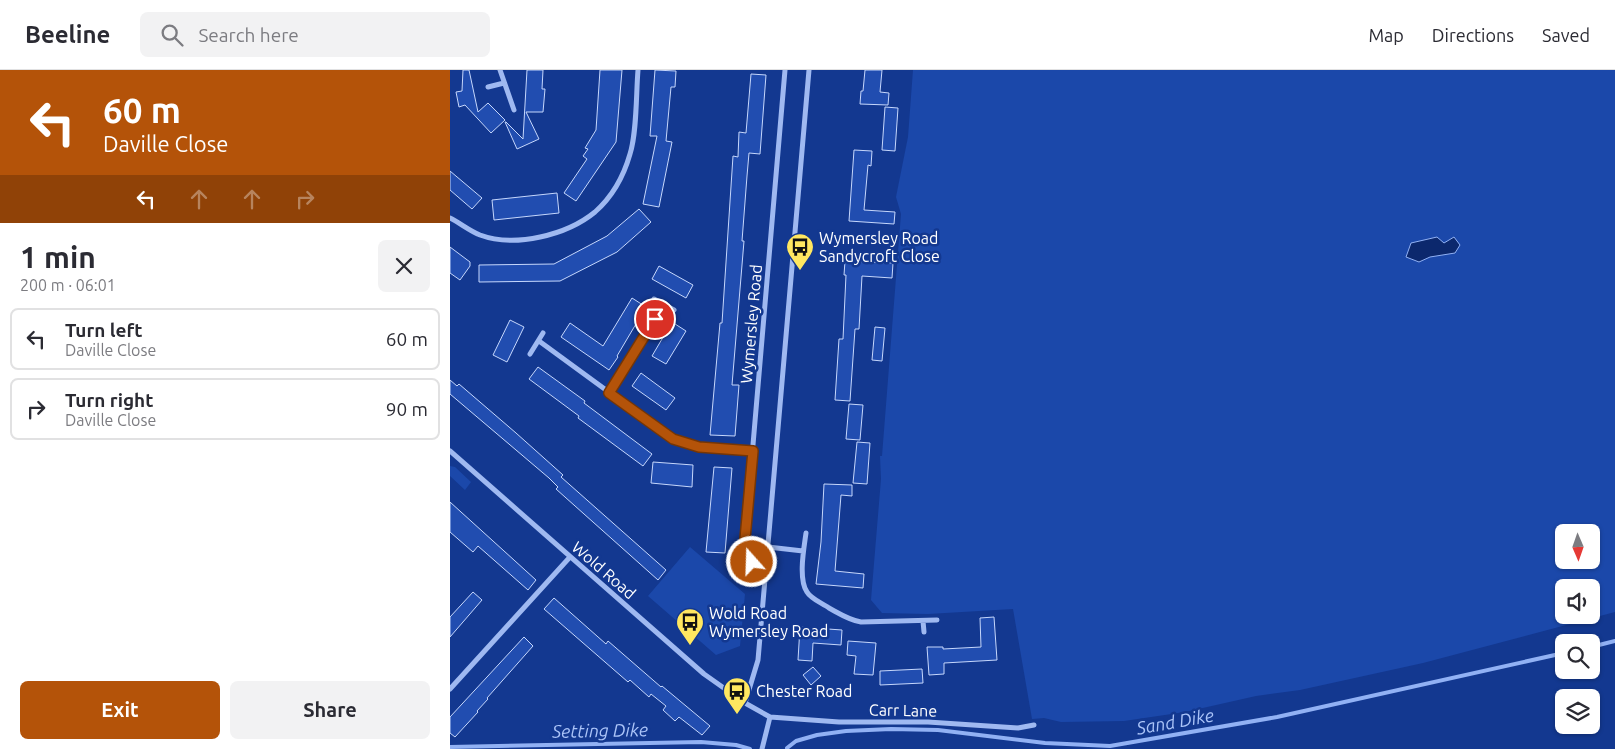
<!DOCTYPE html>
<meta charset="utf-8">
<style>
body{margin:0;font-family:Ubuntu,sans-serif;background:#f2f2f3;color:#2b2b33;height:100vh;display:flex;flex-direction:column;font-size:19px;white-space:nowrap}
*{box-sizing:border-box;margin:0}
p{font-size:16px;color:#7c7c81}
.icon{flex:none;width:28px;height:28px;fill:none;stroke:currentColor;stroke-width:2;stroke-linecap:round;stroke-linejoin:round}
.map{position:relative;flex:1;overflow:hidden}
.side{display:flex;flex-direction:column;background:#fff;width:450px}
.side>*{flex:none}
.top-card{background:#b45309;color:#fff;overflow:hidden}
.needle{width:32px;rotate:178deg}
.fabs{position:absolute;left:1105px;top:454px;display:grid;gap:10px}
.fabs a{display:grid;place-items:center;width:45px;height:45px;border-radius:8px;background:#fff;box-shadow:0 1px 4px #0004;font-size:25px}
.pin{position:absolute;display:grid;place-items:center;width:42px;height:42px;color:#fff;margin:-21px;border:2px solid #fff;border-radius:50%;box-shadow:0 1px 5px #0007}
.me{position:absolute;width:55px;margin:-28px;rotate:340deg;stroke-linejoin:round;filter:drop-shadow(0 0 4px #0008)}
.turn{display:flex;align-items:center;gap:18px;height:105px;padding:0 20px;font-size:22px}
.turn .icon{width:65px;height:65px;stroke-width:2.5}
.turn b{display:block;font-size:35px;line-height:42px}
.lanes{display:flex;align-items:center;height:48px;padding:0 20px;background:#0003;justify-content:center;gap:25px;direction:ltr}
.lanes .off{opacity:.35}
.round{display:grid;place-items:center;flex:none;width:52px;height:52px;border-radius:8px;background:#f2f2f3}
.headline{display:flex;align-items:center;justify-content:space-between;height:85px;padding:0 20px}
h1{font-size:30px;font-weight:700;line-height:38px}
.cta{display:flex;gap:10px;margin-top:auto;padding:10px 20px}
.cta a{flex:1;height:58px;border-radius:8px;background:#b45309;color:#fff;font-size:20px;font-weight:700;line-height:58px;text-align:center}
.cta a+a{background:#f2f2f3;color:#2b2b33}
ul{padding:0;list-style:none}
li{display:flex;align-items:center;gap:15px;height:62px;margin:0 10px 8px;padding:0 10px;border:2px solid #e1e1e2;border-radius:8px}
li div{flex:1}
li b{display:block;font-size:19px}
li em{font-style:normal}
header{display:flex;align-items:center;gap:30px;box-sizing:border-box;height:70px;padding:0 25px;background:#fff;border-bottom:1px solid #e1e1e2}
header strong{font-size:24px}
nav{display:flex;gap:28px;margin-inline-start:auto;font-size:18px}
.search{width:350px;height:45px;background:#f2f2f3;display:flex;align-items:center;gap:12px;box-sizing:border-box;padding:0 18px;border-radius:8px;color:#7c7c81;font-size:19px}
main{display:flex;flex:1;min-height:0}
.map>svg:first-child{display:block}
.green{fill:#1b48aa;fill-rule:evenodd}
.water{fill:#0c286d;stroke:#91b1f4}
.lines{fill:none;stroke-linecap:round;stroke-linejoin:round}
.stream{stroke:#91b1f4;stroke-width:4}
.building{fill:#214db0;stroke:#c6d7fc}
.street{stroke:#9fb9f1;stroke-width:5}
.route-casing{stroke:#753606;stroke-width:12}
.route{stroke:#b45309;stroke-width:9}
.labels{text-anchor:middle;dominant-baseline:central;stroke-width:5;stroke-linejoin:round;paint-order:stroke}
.poi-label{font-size:16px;fill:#fff;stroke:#133890;text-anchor:start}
.street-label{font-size:16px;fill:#fff;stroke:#133890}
.water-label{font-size:18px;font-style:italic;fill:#abc4f8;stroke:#133890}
</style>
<header>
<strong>Beeline</strong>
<div class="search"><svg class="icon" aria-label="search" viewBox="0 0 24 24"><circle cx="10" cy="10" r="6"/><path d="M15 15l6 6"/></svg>Search here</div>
<nav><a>Map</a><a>Directions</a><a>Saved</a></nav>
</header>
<main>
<section class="side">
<div class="top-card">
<div class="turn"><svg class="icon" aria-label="left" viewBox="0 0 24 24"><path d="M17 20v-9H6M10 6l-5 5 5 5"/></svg><div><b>60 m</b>Daville Close</div></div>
<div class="lanes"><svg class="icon" aria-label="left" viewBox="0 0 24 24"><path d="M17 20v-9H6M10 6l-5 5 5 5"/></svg><svg class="icon off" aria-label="ahead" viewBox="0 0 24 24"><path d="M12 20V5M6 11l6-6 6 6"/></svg><svg class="icon off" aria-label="ahead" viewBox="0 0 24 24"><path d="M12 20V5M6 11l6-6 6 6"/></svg><svg class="icon off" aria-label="right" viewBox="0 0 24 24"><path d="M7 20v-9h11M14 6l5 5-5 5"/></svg></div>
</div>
<div class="headline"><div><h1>1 min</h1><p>200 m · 06:01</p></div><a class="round"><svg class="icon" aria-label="close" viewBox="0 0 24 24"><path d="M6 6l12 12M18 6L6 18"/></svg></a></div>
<ul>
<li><svg class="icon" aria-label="left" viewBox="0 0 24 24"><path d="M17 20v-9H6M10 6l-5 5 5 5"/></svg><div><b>Turn left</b><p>Daville Close</p></div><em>60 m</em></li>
<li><svg class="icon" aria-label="right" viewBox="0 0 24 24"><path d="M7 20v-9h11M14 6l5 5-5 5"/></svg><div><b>Turn right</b><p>Daville Close</p></div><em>90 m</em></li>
</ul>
<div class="cta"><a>Exit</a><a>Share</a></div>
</section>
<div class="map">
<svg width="1165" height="679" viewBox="0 0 1165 679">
<rect width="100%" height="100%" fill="#133890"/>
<!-- green -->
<path class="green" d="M463,0H1165V542L973,593L850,620L806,626L735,642L674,651L611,652L594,648L582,649L563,539L478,544L432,543L421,530L431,409L430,386H432L451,144L446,127L458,67ZM1114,462H1141V490H1114ZM1114,518H1141V545H1114Z
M0,396L5,397L21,412L15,420L0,406Z
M240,477L295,524L290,576L266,585L198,526Z"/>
<!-- water -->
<path class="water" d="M987,167L994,173L1004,167L1010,175L1005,183L980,187L969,192L956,187L961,173Z"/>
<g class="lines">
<!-- stream -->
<path class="stream" d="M1141,577L1165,571
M0,677L251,672L286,675L300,679
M337,678L346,671L367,665L396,661L441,659L488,660L595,673L660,676L827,647L1114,583"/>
</g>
<!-- building -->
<path class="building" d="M13,0H19L28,42L38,33L55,50L41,63L15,35L9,37L6,22L12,21Z
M77,0H93L92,19H95L93,42H76L89,69L67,79L55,52H56L73,69Z
M150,0H172L166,72L126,131L114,123L137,89L133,86L138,79L135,78L146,60Z
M205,0L226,1L225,17H221L216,71L222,72L209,137L193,134L207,66H200Z
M415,0H432L430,22L439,23L438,35L410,34L411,21H413Z
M301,4L316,5L310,84L299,83L297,106L292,171H294L282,315H289L285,366L260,365L270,253H272L283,86L288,87L289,62L296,63Z
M435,37L448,38L445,81L432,80Z
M404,80L422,81L421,96L418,95L414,140L445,142L444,154L399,151Z
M0,101L32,128L22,139L0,120Z
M107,123L109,143L44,150L42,130Z
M189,139L201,152L167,182L110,211L29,212V195L104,194L157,166Z
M0,177L20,192V196L10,210L0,203Z
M395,191L443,193L442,208L412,206L409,259H405L400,331L385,330L389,269H393L396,205H394Z
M209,196L243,215L236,228L202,209Z
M182,228L196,237L167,286L168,287L159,300L111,267L120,253L153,276Z
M60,250L74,257L57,292L43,285Z
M222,252L236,261L216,294L202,286Z
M425,257L435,258L432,291L422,290Z
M88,297L135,331L134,333L202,384L193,396L128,348L129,346L79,309Z
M191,303L225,328L216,340L182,316Z
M0,310L7,316L9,314L66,363L113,405L111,407L216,500L208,510L106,419L108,417L99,408L0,324Z
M399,334L413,335L410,370L396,369Z
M407,372L420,373L417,414L403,413Z
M203,392L243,395L242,417L201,413Z
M264,397L282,398L275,483L256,482Z
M374,414L402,415V426L391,425L385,501L414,504L413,518L366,514L371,472Z
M0,432L86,510L78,520L28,476L23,482L0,462Z
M23,522L32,530L0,567V547Z
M104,528L156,574L158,571L211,617L212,616L260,656L252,665L229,647L225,651L213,640L216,636L201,624L199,627L180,610L178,612L94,539Z
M544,547L547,590L494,593V604L479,605L477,577H493V579L531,577L530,548Z
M350,557L392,560L391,575L363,573L362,591L348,590Z
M74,567L83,576L37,628L38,629L27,641L28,642L5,667L0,663V647Z
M398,571L426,573L423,605L404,604L406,586L397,585Z
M363,597L371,606L361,615L353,605Z
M472,599L473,613L430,615V601Z"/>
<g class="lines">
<!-- street -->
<path class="street" d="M50,0L64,40
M38,17L54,13
M0,148C10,153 20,161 30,165C65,178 117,165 145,142C162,127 174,105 180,84C187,62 186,24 188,0
M204,229L224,240
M89,271L223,369L249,377L303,381
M80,284L93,263
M159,323L214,234
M0,381L254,604L295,633L320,647L389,652H478L568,658L584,655
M356,463C354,478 348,509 357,522C361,529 372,533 379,538C390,544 399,550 411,552L487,550
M318,477L353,481
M317,493L303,492L295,487L294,480L335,0
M473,551L474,562
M0,619L120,487
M295,633L308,590L359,0
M312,679L320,647"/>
</g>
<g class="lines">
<!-- route casing -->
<g class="route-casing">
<path id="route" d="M205,249L159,323L223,369L249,377L303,381L294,480L295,487L302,492"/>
</g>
<!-- route -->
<use href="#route" class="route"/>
</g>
<!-- icons -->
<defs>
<g id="bus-pin" transform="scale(1.4375)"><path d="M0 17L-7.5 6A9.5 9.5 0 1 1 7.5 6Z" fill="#ffe760" stroke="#133890"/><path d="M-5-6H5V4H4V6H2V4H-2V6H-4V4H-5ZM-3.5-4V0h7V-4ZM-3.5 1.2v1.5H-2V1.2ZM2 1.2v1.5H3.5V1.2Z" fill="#111"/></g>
</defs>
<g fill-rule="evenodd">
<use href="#bus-pin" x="350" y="177"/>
<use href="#bus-pin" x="240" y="552"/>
<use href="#bus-pin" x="287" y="621"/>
</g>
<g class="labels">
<!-- poi labels -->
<g class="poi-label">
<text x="369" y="168">Wymersley Road<tspan x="369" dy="18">Sandycroft Close</tspan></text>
<text x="259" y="543">Wold Road<tspan x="259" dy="18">Wymersley Road</tspan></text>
<text x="306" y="621">Chester Road</text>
</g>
<!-- street labels -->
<g class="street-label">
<text transform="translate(301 254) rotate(-85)">Wymersley Road</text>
<text transform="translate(154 500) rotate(41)">Wold Road</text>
<text transform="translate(453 640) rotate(1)">Carr Lane</text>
</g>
<!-- water labels -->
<g class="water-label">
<text transform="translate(725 651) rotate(-10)">Sand Dike</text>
<text transform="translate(150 660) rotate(-1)">Setting Dike</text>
</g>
</g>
</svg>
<div class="fabs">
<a><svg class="needle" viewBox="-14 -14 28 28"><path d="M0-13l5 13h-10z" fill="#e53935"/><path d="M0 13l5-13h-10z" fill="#7c7c81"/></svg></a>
<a><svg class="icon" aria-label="sound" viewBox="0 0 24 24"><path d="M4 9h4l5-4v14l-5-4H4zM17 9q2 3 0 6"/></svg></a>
<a><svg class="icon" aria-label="search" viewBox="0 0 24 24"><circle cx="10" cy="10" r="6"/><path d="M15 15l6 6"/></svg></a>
<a><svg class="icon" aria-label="layers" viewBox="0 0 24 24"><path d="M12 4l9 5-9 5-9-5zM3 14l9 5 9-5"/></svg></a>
</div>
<div class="pin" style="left:205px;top:249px;background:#d93025"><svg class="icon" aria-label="arrive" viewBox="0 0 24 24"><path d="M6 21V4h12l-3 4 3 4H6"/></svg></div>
<svg class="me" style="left:302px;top:492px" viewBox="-20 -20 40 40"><circle r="17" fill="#b45309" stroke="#fff" stroke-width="3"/><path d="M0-11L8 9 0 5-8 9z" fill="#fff"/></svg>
</div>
</main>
